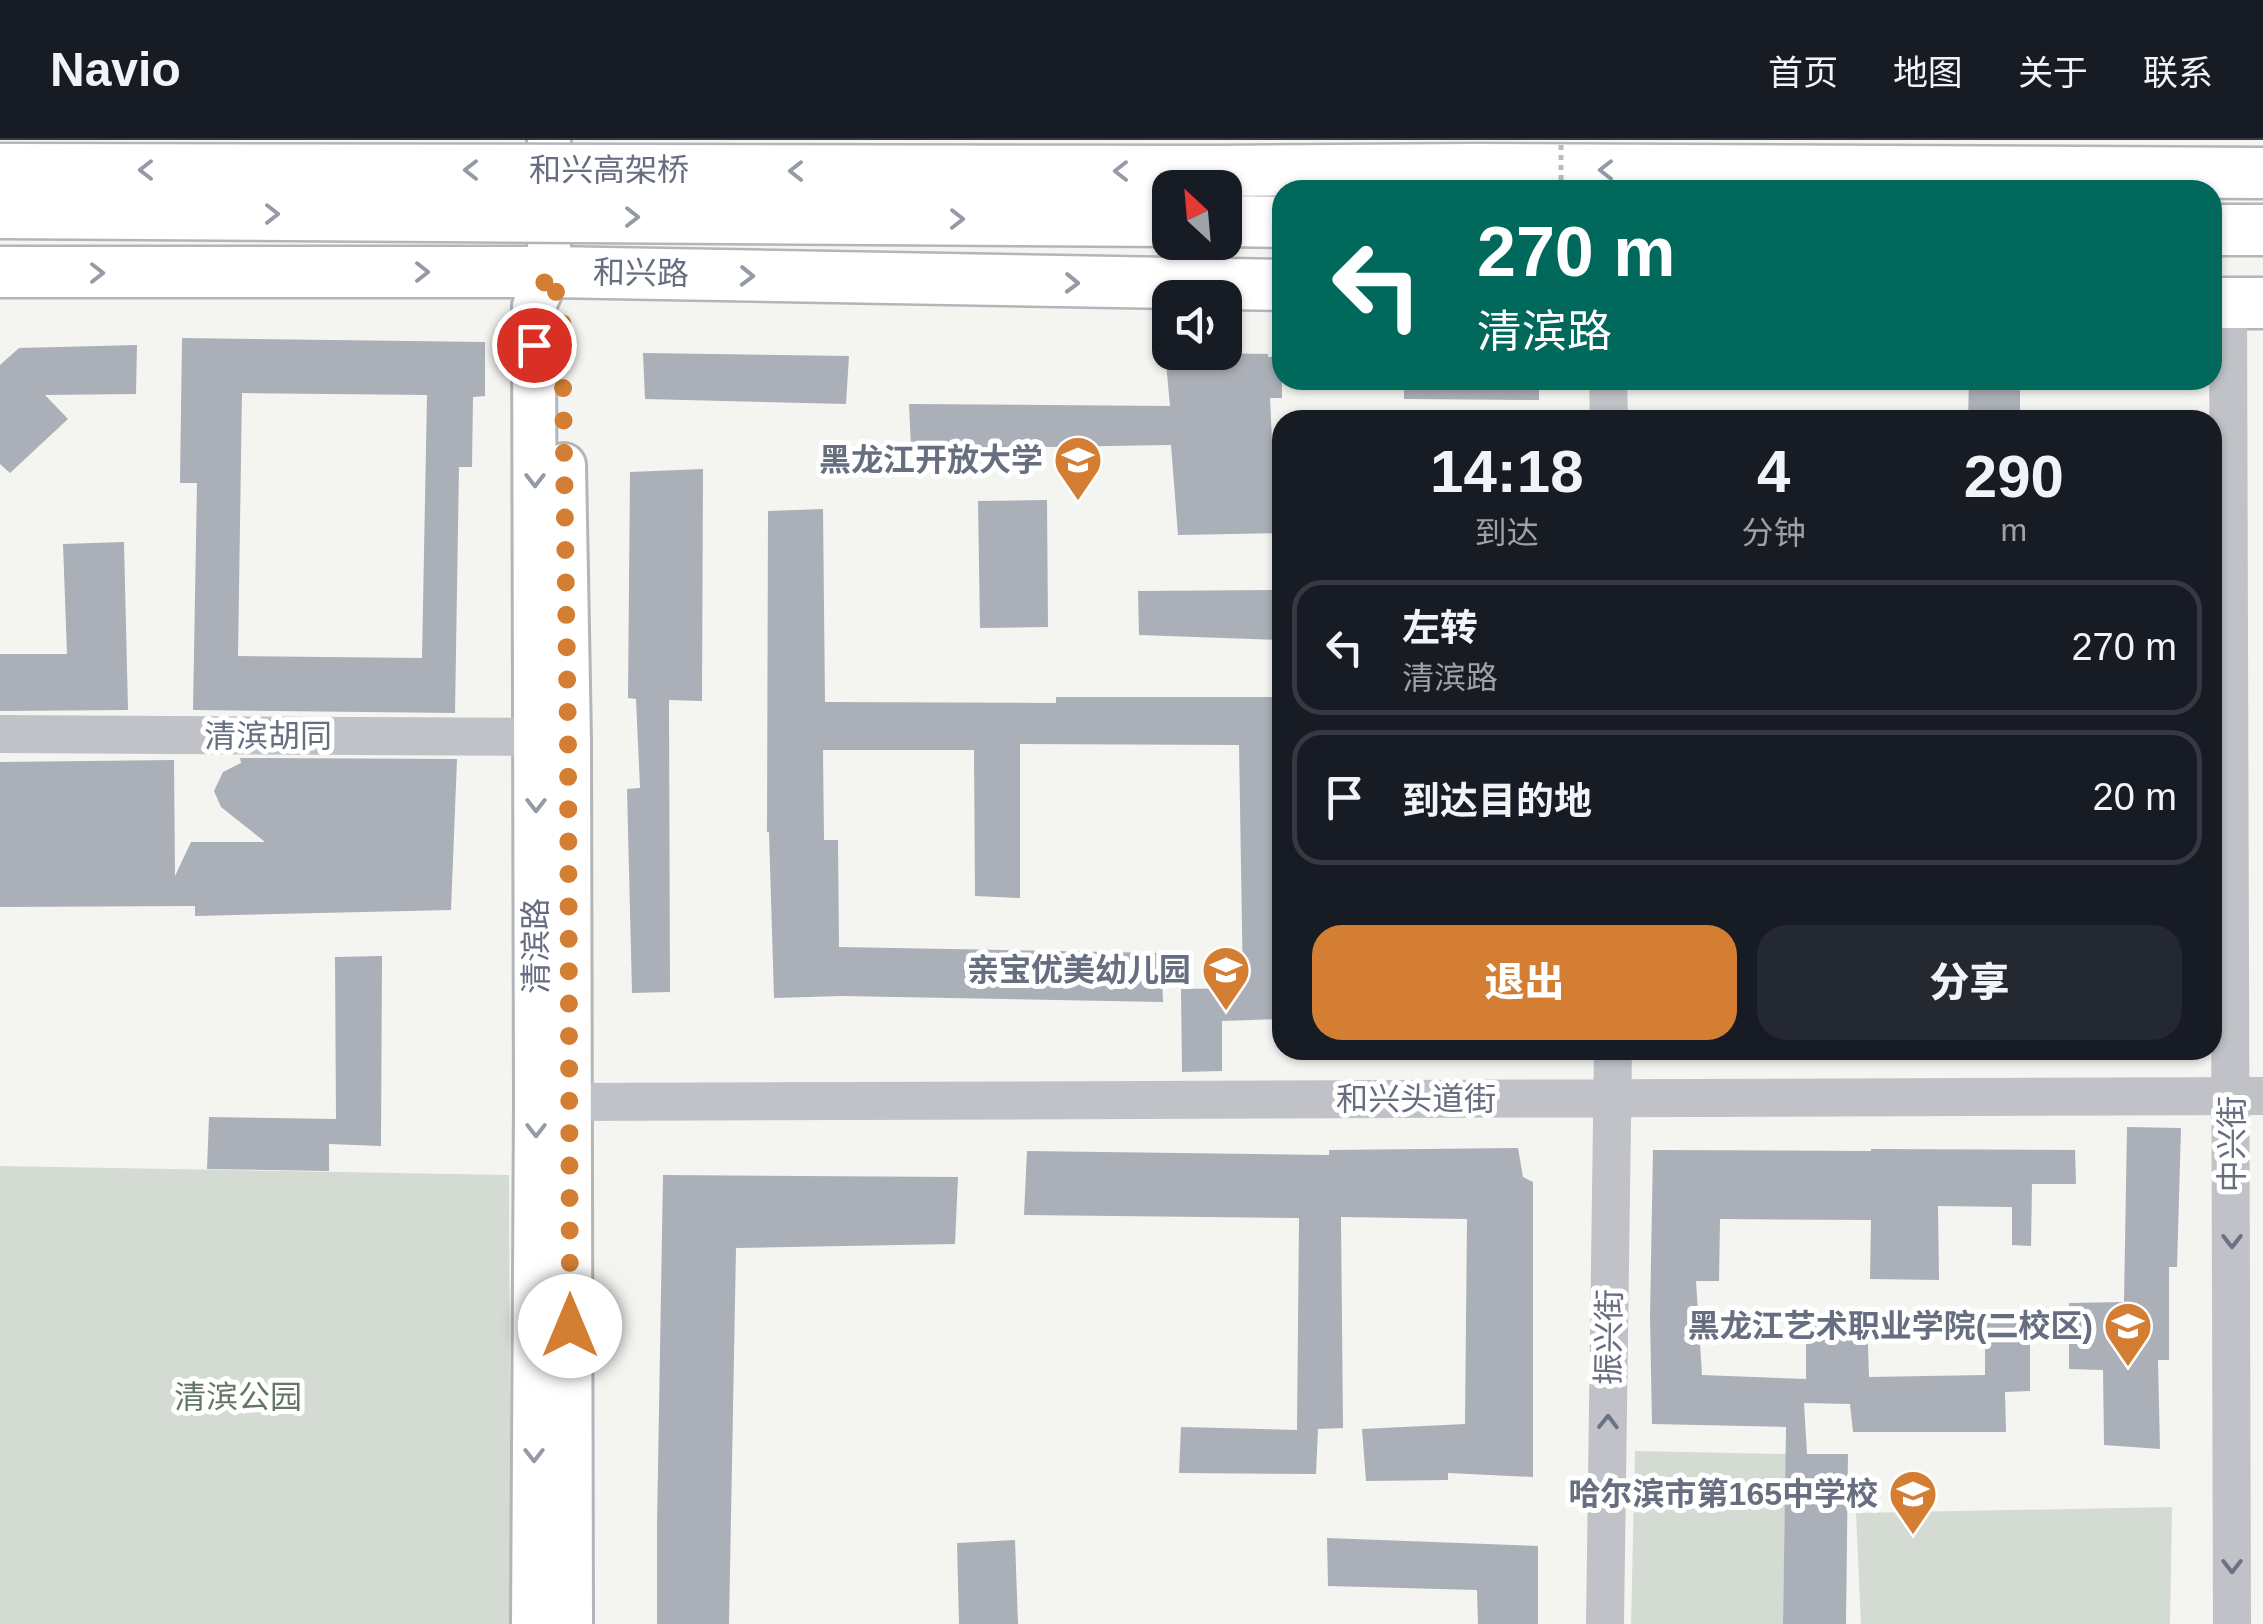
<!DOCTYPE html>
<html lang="zh">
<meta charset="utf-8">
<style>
body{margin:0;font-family:Helvetica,"Noto Sans SC",sans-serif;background:#242831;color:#f1f3f6;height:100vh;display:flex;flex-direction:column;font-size:38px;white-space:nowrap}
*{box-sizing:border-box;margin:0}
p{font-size:32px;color:#9ea1a6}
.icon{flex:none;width:55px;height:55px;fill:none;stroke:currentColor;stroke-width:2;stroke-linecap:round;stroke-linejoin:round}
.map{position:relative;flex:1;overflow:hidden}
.sheet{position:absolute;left:1272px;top:270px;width:950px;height:650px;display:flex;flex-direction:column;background:#171b24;border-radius:30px;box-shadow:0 2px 8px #0004}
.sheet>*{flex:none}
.banner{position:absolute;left:1272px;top:40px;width:950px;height:210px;border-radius:30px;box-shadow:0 2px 8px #0004;background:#00695c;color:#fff;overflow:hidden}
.needle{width:65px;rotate:334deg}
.tools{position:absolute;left:1152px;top:30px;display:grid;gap:20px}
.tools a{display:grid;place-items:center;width:90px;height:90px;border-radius:20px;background:#171b24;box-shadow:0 2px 8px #0004;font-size:50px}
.pin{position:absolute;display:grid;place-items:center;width:85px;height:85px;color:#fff;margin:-42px;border:5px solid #fff;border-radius:50%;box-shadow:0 2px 10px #0007}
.me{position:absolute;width:110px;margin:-55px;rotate:0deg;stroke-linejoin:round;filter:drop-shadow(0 0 8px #0008)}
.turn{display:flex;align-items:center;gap:35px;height:210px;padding:0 40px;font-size:45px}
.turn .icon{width:130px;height:130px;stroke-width:2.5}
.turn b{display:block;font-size:70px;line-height:85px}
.eta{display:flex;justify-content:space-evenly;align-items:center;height:170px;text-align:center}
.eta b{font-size:60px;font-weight:800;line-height:70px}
.primary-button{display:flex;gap:20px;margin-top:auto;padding:20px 40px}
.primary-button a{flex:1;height:115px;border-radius:30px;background:#d37e33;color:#fff;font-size:40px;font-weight:800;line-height:115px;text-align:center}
.primary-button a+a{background:#242831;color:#f1f3f6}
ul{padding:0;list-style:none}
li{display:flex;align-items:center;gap:30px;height:135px;margin:0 20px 15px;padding:0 20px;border:5px solid #363941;border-radius:30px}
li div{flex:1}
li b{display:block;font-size:38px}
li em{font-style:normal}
header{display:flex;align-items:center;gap:60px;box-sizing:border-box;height:140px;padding:0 50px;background:#171b24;border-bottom:2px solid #363941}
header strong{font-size:48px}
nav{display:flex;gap:55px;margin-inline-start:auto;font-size:35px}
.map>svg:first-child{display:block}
.green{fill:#d4dbd3}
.building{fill:#abafb7;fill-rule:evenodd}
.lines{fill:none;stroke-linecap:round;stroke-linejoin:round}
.secondary-casing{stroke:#b3b5bb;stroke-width:48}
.trunk-casing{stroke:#b3b5b9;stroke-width:55}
.tertiary{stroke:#c0c2c7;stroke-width:38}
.secondary{stroke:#fff;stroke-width:42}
.trunk{stroke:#fff;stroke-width:50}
.trunk-bridge-casing{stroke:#b3b5b9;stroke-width:55;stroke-linecap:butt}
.path-bridge{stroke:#babbbe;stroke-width:5;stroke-dasharray:5 5;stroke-linecap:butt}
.trunk-bridge{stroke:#fff;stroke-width:50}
.oneway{stroke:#949aa6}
.oneway2{stroke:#6a7284}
.route{stroke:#d37e33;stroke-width:18;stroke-dasharray:0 32.4}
.labels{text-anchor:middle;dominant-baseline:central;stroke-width:10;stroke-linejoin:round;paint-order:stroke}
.street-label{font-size:32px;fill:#666e80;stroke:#fff}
.poi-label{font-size:32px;font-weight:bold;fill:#666e80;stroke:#fff;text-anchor:end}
.park-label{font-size:32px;fill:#647765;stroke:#fff}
</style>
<header>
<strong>Navio</strong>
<nav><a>首页</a><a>地图</a><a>关于</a><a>联系</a></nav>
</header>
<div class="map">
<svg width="2263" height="1484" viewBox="0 0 2263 1484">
<rect width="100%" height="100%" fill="#f4f5f1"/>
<!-- green -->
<path class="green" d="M0,1026L509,1035L511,1484H0Z
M1635,1311L1786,1314L1783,1484H1631Z
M2172,1367L2170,1484H1861L1856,1373Z"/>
<!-- building -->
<path class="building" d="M182,198L485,202V256L473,257L472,327H459L455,573L193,570L197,343H180ZM242,253L427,255L422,518L238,516Z
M137,205L136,254L45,255L68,279L10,333L0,324V225L19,208Z
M1165,212L1268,214V217L1282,216V258H1270L1273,323H1282V393L1178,395L1171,305L911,309L909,264L1170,266Z
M643,213L849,216L846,264L645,259Z
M1404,240H1539V260L1404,259Z
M1969,240H2020V280H1968Z
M703,329L702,561L669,560L670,852L632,853L627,649L640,648L636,559L628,558L630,332Z
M1047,360L1048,487L980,488L978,361Z
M823,369L825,562L1056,563V557H1282L1280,847L1282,846V879L1222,881V931L1182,932L1181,849L1243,848L1239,605L1020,604V758L975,756L974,610H823L824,700H838L839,807L1161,813L1163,862L841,856L774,858L769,692H767L768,371Z
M124,402L128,570L0,571V514H67L63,404Z
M1282,450V500L1139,495L1138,451Z
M240,618L457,619L451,770L195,776V766L0,767V622L174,620L175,736L191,702H265L221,667L214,651L223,632L241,623Z
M382,816L381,1006L329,1004V1031L207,1029L209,977L336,979L335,817Z
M2127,987L2181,988L2177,1127H2169V1220H2158L2160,1309L2104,1305L2103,1230L2069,1229V1163L2124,1162Z
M1518,1008L1523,1037L1533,1042V1337L1448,1333V1340L1366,1341L1362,1289L1465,1284L1467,1079L1341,1077L1343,1288L1318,1289L1316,1334L1179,1333L1181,1287L1297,1290L1299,1078L1024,1075L1027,1011L1329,1015V1010Z
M1871,1009L2075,1010L2076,1044H2032L2031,1106L2012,1105V1067L1938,1066L1939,1140L1870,1139L1871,1080L1720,1079L1719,1141H1696L1702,1235L1806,1239V1173L1867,1174L1869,1237L1985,1235V1174H2030V1251L2005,1252L2006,1292H1853L1850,1264L1804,1263L1807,1314H1848L1846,1484H1783L1786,1287L1652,1284L1650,1177L1653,1010L1871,1011Z
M663,1035L958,1037L955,1104L736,1108L729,1484H657V1387Z
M1327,1398L1538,1406V1484H1478L1477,1450L1328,1446Z
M1015,1400L1018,1484H959L957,1403Z"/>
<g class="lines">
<!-- secondary casing -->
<g class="secondary-casing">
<path id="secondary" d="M564,325L569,600L571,1484
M533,1484L536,963L534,166L549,132V0"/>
</g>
<!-- trunk casing -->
<g class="trunk-casing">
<path id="trunk" d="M1218,31L1475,29L2263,33
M1225,81L1282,82
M2212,90H2263
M0,132H549L1282,145
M2212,163H2263"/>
</g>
<!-- tertiary -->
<path class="tertiary" d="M2228,163L2232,1484
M1608,240L1609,280
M0,594L536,597
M570,962L2263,956
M1605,1484L1613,910"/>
<!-- secondary -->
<use href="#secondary" class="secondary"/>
<!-- trunk -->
<use href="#trunk" class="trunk"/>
<!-- trunk-bridge casing -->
<g class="trunk-bridge-casing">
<path id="trunk-bridge" d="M0,29L1218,31
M0,73L1170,81"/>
</g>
<!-- path-bridge -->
<path class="path-bridge" d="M1561,50V0"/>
<!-- trunk-bridge -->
<use href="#trunk-bridge" class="trunk-bridge"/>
</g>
<!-- one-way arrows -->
<defs><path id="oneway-chevron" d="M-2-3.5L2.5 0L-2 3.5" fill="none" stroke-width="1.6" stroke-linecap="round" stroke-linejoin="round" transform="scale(2.5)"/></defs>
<g class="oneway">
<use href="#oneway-chevron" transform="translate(146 30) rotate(-180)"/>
<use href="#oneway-chevron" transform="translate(471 30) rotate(-180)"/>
<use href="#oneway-chevron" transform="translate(1606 30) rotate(-180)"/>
<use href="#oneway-chevron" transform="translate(796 31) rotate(-180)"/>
<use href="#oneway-chevron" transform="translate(1121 31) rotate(-180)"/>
<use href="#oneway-chevron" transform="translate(272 74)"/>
<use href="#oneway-chevron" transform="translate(632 77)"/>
<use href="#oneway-chevron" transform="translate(957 79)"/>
<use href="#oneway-chevron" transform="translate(422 132)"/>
<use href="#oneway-chevron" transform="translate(97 133)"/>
<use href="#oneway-chevron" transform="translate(747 136) rotate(1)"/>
<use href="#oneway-chevron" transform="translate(1072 143) rotate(1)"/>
<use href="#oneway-chevron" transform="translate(535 340) rotate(90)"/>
<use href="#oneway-chevron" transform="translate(536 665) rotate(90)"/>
<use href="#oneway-chevron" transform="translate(536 990) rotate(90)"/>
<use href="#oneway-chevron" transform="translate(534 1315) rotate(90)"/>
</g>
<g class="oneway2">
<use href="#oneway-chevron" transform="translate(2232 1101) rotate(90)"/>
<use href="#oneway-chevron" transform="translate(1608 1282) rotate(-89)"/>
<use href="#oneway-chevron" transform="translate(2232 1426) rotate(90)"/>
</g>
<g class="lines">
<!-- route -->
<path class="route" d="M534,205V166L549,132L562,169L568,600L570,1186"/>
</g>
<!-- icons -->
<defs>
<g id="university-pin" transform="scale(2.5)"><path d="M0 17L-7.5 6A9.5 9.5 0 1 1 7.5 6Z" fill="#d37e33" stroke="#fff"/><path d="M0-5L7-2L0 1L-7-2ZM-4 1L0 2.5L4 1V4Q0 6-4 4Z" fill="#fff"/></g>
<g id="school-pin" transform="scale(2.5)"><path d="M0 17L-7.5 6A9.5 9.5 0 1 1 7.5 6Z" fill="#d37e33" stroke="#fff"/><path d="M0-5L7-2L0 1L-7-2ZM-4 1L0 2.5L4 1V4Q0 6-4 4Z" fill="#fff"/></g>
</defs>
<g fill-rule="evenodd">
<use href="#university-pin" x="1078" y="320"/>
<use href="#school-pin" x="1226" y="830"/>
<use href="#school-pin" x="2128" y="1186"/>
<use href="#school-pin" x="1913" y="1354"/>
</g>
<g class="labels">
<!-- street labels -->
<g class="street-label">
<text x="609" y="30">和兴高架桥</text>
<text transform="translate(641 133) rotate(1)">和兴路</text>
<text x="268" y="596">清滨胡同</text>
<text transform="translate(536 806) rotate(-90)">清滨路</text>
<text x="1416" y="959">和兴头道街</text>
<text transform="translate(2232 1004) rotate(-90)">中兴街</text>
<text transform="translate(1609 1197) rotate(-89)">振兴街</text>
</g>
<!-- poi labels -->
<g class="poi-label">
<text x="1043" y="320">黑龙江开放大学</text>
<text x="1191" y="830">亲宝优美幼儿园</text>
<text x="2093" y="1186">黑龙江艺术职业学院(二校区)</text>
<text x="1878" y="1354">哈尔滨市第165中学校</text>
</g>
<!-- park labels -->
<g class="park-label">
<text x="238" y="1257">清滨公园</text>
</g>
</g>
</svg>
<div class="tools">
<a><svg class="needle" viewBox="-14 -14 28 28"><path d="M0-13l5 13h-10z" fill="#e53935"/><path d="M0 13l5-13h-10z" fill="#9ea1a6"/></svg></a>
<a><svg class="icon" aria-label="sound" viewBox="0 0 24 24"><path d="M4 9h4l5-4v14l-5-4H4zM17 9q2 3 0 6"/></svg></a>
</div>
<div class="pin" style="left:534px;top:205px;background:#d93025"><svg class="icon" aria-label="arrive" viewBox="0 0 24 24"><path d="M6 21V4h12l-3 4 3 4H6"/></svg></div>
<svg class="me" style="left:570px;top:1186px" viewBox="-20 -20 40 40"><circle r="19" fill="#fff"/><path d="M0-13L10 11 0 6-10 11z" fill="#d37e33"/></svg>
<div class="banner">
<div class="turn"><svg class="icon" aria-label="left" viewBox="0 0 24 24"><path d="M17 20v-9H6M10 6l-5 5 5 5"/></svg><div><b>270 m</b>清滨路</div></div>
</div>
<section class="sheet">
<div class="eta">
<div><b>14:18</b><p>到达</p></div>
<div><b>4</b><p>分钟</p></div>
<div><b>290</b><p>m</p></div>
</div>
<ul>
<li><svg class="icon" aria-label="left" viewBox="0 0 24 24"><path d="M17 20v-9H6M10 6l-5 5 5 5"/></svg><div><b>左转</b><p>清滨路</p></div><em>270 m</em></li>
<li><svg class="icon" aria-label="arrive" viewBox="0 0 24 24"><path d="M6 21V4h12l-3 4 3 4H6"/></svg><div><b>到达目的地</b></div><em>20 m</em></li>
</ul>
<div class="primary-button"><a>退出</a><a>分享</a></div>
</section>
</div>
